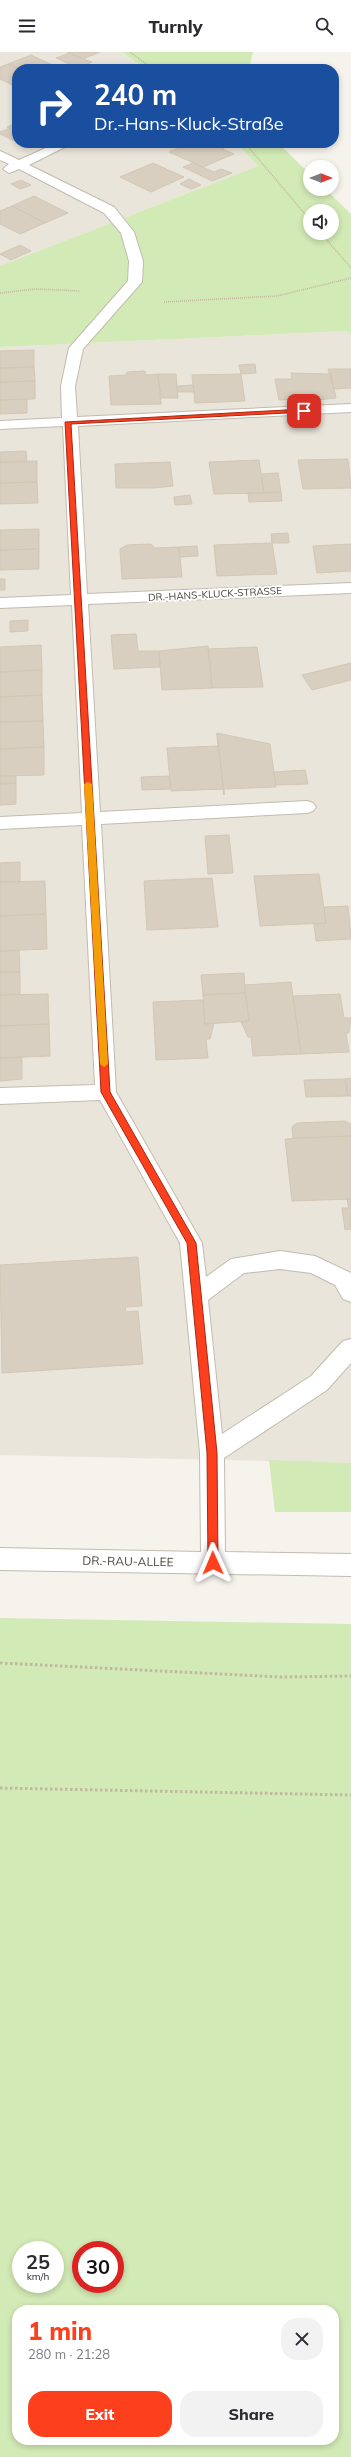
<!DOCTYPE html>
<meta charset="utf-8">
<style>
body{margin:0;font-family:Mulish,sans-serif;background:#f2f2f3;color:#2b2b33;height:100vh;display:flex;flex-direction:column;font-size:15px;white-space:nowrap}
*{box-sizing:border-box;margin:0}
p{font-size:13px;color:#7c7c81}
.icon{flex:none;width:22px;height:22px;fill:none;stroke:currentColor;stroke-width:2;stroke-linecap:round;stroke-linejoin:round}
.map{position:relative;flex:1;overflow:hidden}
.side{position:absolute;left:12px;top:2253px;width:327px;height:140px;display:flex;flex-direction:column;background:#fff;border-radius:16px;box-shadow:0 2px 6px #0003}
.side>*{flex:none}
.hud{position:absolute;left:12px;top:12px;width:327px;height:84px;border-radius:16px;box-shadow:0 2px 6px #0003;background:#1a4fa0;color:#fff;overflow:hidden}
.needle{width:26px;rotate:90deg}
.fabs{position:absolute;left:303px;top:108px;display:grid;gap:8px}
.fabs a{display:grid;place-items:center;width:36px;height:36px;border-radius:50%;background:#fff;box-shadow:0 2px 6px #0003;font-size:20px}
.speed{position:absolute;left:12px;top:2189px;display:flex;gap:8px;font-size:20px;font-weight:700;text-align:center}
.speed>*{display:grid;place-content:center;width:52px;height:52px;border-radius:50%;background:#fff;box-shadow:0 2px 6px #0003;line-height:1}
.speed small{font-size:10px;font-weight:400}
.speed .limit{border:6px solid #d22;background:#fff;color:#111}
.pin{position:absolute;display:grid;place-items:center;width:34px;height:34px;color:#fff;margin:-17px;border-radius:8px;box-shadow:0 2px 6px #0006}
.me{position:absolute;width:44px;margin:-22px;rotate:359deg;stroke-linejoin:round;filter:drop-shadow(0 0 3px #0008)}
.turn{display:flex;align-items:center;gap:14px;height:84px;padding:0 16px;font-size:18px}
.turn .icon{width:52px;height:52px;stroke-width:2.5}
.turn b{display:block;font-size:28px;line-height:34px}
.round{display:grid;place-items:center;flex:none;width:42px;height:42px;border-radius:16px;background:#f2f2f3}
.summary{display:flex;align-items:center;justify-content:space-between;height:68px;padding:0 16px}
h1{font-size:24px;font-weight:800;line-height:30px;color:#fc3f1d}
.primary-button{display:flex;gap:8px;margin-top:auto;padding:8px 16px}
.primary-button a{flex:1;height:46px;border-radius:16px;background:#fc3f1d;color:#fff;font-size:16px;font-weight:800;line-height:46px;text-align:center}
.primary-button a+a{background:#f2f2f3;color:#2b2b33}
header{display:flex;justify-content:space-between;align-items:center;height:52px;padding:0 16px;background:#fff;font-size:18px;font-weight:800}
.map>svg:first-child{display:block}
.residential{fill:#eae5da}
.green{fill:#d2eab5;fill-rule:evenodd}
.building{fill:#d8cfc1;stroke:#d3c7b4}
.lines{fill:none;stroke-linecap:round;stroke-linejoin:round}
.minor-casing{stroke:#c2bbae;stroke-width:2}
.path-far1{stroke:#c4b79f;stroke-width:1.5;stroke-dasharray:1 1;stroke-linecap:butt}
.path{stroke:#c4b79f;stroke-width:3;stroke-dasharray:2.5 2.5;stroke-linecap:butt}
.minor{fill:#fff;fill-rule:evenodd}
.route{fill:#fc3f1d;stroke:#a42913}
.slow{fill:#f59e0b}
.labels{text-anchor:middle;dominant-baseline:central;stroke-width:4;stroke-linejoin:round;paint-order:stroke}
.far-street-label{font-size:10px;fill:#4b4439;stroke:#fff}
.street-label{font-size:12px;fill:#4b4439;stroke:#fff}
</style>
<header><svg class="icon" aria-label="menu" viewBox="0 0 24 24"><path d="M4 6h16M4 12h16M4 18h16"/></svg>Turnly<svg class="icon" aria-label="search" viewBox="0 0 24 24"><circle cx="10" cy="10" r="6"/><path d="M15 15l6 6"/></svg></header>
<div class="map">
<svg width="351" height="2405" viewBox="0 0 351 2405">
<rect width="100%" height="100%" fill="#f6f3ec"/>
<!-- residential -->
<path class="residential" d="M0,0H122L145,17H17V91H236L258,114L0,214Z
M347,279L351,284V1411L0,1403V295Z"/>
<!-- green -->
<path class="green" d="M122,0H253L249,17H145Z
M236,91H278L310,122V137H325L351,162V284L347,279L0,295V214L258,114ZM310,159H332V181H310Z
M269,1408L351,1411V1460H275Z
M0,1566L351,1572V2405H0ZM21,2198H55V2232H21ZM81,2198H115V2232H81ZM17,2258H334V2388H17Z"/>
<!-- building -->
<path class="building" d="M67,0H100L83,7Z
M70,1L83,7L92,10L78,16L56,6Z
M31,3L59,16L20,17L8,12Z
M8,12L20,17H17V33L15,34L0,27V15Z
M17,71V90L0,82V80L10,76L7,75Z
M189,91H218L226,95L222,97L234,102L203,115L169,100Z
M153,111L184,125L151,140L120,125Z
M193,111L214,120L221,117L232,121L212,129L183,115Z
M189,127L201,133L191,137L180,132Z
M21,128L31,133L20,137L11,132Z
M34,144L68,161L45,171L12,154Z
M12,154L45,171L20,182L0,172V159Z
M20,193L31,199L11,208L0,202Z
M34,298V315L0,316V299Z
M255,312L256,321L241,322L239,313Z
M34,315L35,329L0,330V316Z
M328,317H351V336L334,337Z
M145,319L146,323L158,322L161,352L111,353L109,324L126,323L127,320Z
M291,321L331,322L336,346L299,350L298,347L279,348L275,327H292Z
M158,322H176L178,346H161Z
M241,322L245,349L195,351L192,323Z
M35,329V347L0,348V330Z
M193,333L194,340H178L177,334Z
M27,347V361L0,362V348Z
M26,399L27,410H0V400Z
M348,407L351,436L303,437L298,408Z
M259,408L264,441L214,442L209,410Z
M37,409V430L0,431V410Z
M170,410L173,434L153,436H116L115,412Z
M278,421L281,440L264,441L261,422Z
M37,430L38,451L0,452V431Z
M281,440L282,449L249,450L248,441Z
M190,443L192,452L175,453L174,445Z
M39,477V497L0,498V478Z
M288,481L289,491H272L271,482Z
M272,491L277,522L217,524L214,493Z
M151,492L155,496L179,495L182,525L122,527L120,497L127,493Z
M351,492V519L317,521L313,494Z
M197,494L198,504L180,505L179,495Z
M39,497V517L0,518V498Z
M0,527H5V538H0Z
M28,568V579L10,580V569Z
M136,582L138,599H159L160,615L114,617L111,583Z
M41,593L42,618L0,620V595Z
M208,594L212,636L162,638L159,599Z
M257,595L263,635L212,636L208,597Z
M351,611V628L312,638L302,623Z
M42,618V643L0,645V620Z
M42,643L43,669L0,670V645Z
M43,669L44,695L0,697V670Z
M217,681L270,692L276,735L224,737V743Z
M217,681L224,743L223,737L171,739L167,696L218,694Z
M44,695V723L0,724V697Z
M305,718L308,732L276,733L274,720Z
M0,724H16V731L0,732Z
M169,724L170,737L142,738L141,725Z
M16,731V752L0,753V732Z
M229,783L233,821L208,822L205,784Z
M20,810V830H0V811Z
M319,822L326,871L260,874L254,824Z
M212,826L218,875L147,878L144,829Z
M45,829L46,862L0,864V830Z
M348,854L351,887L316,889L314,872L326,871L324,855Z
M46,862L47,897L0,899V864Z
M0,899H19L20,920H0Z
M0,920H20V942L0,943Z
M244,921L245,941L203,943L201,923Z
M291,930L301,1002L253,1004L251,985H248L241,970L249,969L245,933Z
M245,941L249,969L205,972L203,943Z
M48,942L49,972L0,974V943Z
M340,942L344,966H351L349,981H346L349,1000L301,1002L293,944Z
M203,948L205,972L214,971L210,987H206L208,1006L156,1008L153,950Z
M49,972L50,1004L0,1006V974Z
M22,1005V1027L0,1029V1006Z
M351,1026V1044H348L345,1027Z
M345,1027L348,1044L306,1045L304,1028Z
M345,1069L351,1072V1084L293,1086L292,1075L297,1071Z
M351,1084V1147L292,1149L285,1087Z
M347,1147H351V1177L345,1178L342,1156H349Z
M138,1205L142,1254L125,1255L126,1260L138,1259L143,1312L2,1321L0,1213Z"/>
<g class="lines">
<!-- minor casing -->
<g class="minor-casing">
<path id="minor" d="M57,91H73L29,113L114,155L134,180L143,209L142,230L83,297L75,334L77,365L351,352V360L78,374L87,542L351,531V541L88,552L100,760L307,749L313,751L316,755L313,759L307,761L101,772L116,1040L202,1191L206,1225L231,1207L280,1199L315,1204L351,1221V1250L343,1247L335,1233L311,1221L280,1217L244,1221L208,1248L222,1382L311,1324L343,1289L351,1287V1311L327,1338L224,1406L225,1500L351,1502V1524L0,1518V1496L201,1500L200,1401L180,1191L100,1048L0,1052V1036L95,1033L82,773L0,777V765L82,761L72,553L0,556V546L71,543L63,374L0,377V369L62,366L61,334L69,296L128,229L129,209L121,181L104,161L19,117L9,121L3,117L9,112L0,108V99L19,108Z"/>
</g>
<!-- path-far1 -->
<path class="path-far1" d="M130,0L153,17
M245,91L310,168
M321,181L351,216
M0,241L36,237L80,239
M164,250L277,244L351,226"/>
<!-- path -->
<path class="path" d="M0,1611L281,1625L351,1624
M0,1736L351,1743"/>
<!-- minor -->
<use href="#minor" class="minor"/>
</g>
<!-- route -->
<path class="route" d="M304,357L306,360L71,372L110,1040L196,1191L217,1401L218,1511L213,1515L208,1511L207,1401L187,1191L101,1040L65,370Z"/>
<!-- slow -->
<path class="slow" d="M88,730L92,732L108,1012L104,1015L100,1012L84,732Z"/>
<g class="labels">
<!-- far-street labels -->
<g class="far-street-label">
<text transform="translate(215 542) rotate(-3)">DR.-HANS-KLUCK-STRASSE</text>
</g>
<!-- street labels -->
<g class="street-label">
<text transform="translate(128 1509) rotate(1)">DR.-RAU-ALLEE</text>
</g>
</g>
</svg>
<div class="fabs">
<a><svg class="needle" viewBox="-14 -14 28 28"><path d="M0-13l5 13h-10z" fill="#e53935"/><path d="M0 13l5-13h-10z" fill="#7c7c81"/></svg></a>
<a><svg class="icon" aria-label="sound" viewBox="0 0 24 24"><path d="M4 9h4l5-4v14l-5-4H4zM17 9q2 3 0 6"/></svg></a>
</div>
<div class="speed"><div>25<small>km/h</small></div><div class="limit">30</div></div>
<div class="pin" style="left:304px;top:359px;background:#d93025"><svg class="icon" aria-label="arrive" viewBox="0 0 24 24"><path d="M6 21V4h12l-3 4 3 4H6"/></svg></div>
<svg class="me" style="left:213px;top:1511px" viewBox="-20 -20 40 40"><path d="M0-17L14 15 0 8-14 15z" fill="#fc3f1d" stroke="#fff" stroke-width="4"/></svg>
<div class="hud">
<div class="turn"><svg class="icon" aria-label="right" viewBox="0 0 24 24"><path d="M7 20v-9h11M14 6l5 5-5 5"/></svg><div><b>240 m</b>Dr.-Hans-Kluck-Straße</div></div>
</div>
<section class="side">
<div class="summary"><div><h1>1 min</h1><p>280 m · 21:28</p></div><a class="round"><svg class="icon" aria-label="close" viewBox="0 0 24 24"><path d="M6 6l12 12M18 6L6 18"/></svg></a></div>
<div class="primary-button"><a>Exit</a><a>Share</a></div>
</section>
</div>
